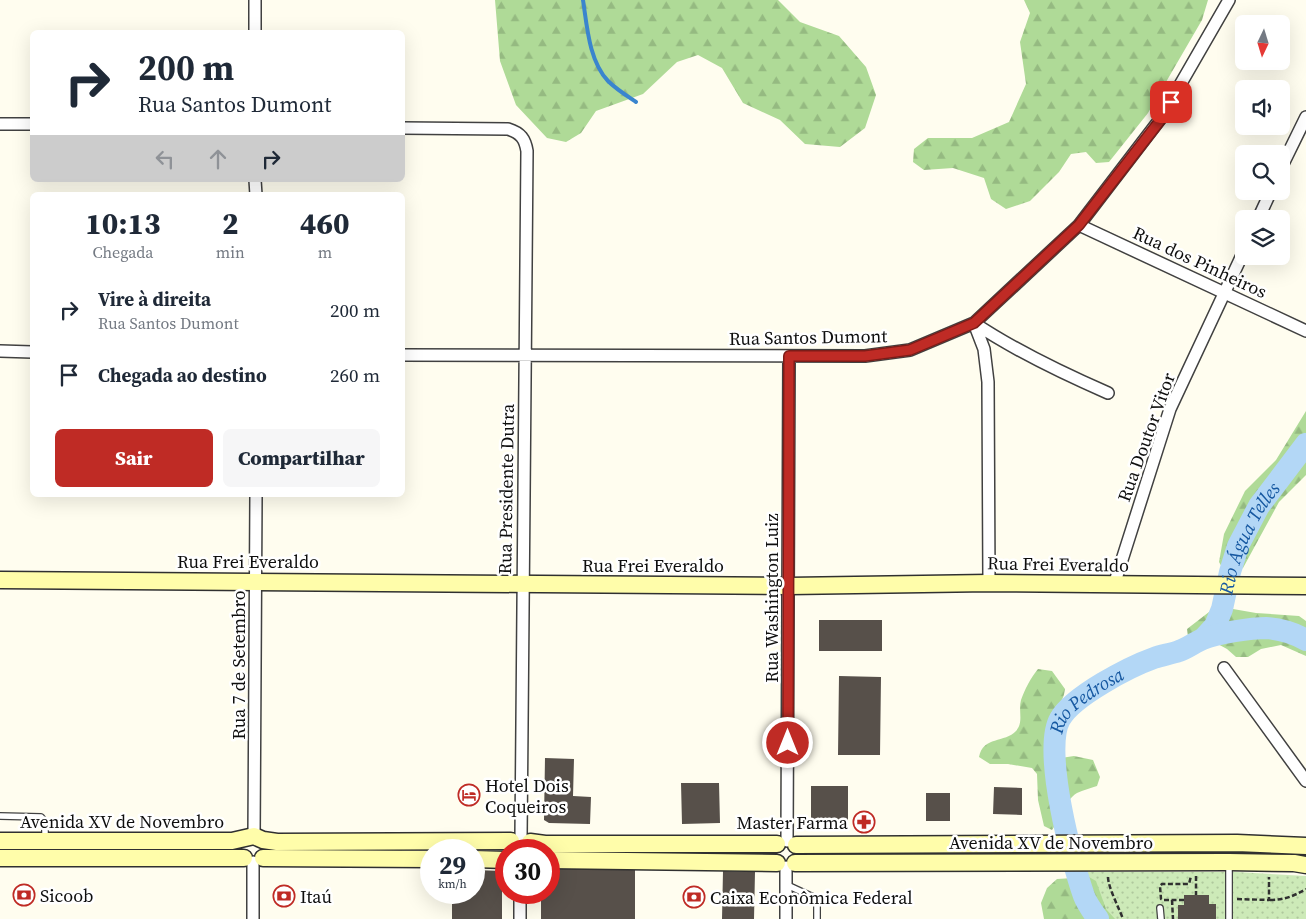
<!DOCTYPE html>
<html lang="pt">
<meta charset="utf-8">
<style>
body{margin:0;font-family:"Source Serif 4",serif;background:#f6f6f7;color:#1f2937;height:100vh;display:flex;flex-direction:column;font-size:19px;white-space:nowrap}
*{box-sizing:border-box;margin:0}
p{font-size:16px;color:#747a83}
.icon{flex:none;width:28px;height:28px;fill:none;stroke:currentColor;stroke-width:2;stroke-linecap:round;stroke-linejoin:round}
.map{position:relative;flex:1;overflow:hidden}
.panel{position:absolute;left:30px;top:192px;width:375px;height:305px;display:flex;flex-direction:column;background:#fff;border-radius:8px;box-shadow:0 5px 20px #0002}
.panel>*{flex:none}
.banner{position:absolute;left:30px;top:30px;width:375px;height:152px;border-radius:8px;box-shadow:0 5px 20px #0002;background:#fff;color:#1f2937;overflow:hidden}
.needle{width:32px;rotate:184deg}
.fabs{position:absolute;left:1235px;top:15px;display:grid;gap:10px}
.fabs a{display:grid;place-items:center;width:55px;height:55px;border-radius:8px;background:#fff;box-shadow:0 5px 20px #0002;font-size:25px}
.speed{position:absolute;left:420px;top:839px;display:flex;gap:10px;font-size:25px;font-weight:700;text-align:center}
.speed>*{display:grid;place-content:center;width:65px;height:65px;border-radius:50%;background:#fff;box-shadow:0 5px 20px #0002;line-height:1}
.speed small{font-size:12px;font-weight:400}
.speed .limit{border:8px solid #d22;background:#fff;color:#111}
.pin{position:absolute;display:grid;place-items:center;width:42px;height:42px;color:#fff;margin:-21px;border-radius:10px;box-shadow:0 2px 8px #0006}
.me{position:absolute;width:55px;margin:-28px;rotate:0deg;stroke-linejoin:round;filter:drop-shadow(0 0 4px #0008)}
.turn{display:flex;align-items:center;gap:18px;height:105px;padding:0 25px;font-size:22px}
.turn .icon{width:65px;height:65px;stroke-width:2.5}
.turn b{display:block;font-size:35px;line-height:42px}
.lanes{display:flex;align-items:center;height:48px;padding:0 25px;background:#0003;justify-content:center;gap:25px;direction:ltr}
.lanes .off{opacity:.35}
.eta{display:flex;justify-content:space-evenly;align-items:center;height:85px;text-align:center}
.eta b{font-size:30px;font-weight:800;line-height:35px}
.cta{display:flex;gap:10px;margin-top:auto;padding:10px 25px}
.cta a{flex:1;height:58px;border-radius:8px;background:#bf2b25;color:#fff;font-size:20px;font-weight:800;line-height:58px;text-align:center}
.cta a+a{background:#f6f6f7;color:#1f2937}
ul{padding:0;list-style:none}
li{display:flex;align-items:center;gap:15px;height:65px;padding:0 25px}
li div{flex:1}
li b{display:block;font-size:19px}
li em{font-style:normal}
.map>svg:first-child{display:block}
.green{fill:url(#green-dots)}
.forest{fill:url(#forest-firs)}
.lines{fill:none;stroke-linecap:round;stroke-linejoin:round}
.stream{stroke:#3a85ce;stroke-width:4}
.river{stroke:#b3d7f6;stroke-width:22}
.building{fill:#57504a}
.lane-casing{stroke:#414141;stroke-width:8}
.street-casing{stroke:#414141;stroke-width:14}
.secondary-casing{stroke:#303030;stroke-width:19}
.path{stroke:#303030;stroke-width:2.5;stroke-dasharray:5 2.5;stroke-linecap:butt}
.lane{stroke:#fff;stroke-width:5.5}
.street{stroke:#fff;stroke-width:11}
.secondary{stroke:#fffdaa;stroke-width:16}
.route-casing{stroke:#7c1c18;stroke-width:12}
.route{stroke:#bf2b25;stroke-width:9}
.labels{text-anchor:middle;dominant-baseline:central;stroke-width:5;stroke-linejoin:round;paint-order:stroke}
.street-label{font-size:18px;fill:#0e0e0e;stroke:#fff}
.poi-label{font-size:18px;fill:#0e0e0e;stroke:#fff;text-anchor:start}
.water-label{font-size:19px;font-style:italic;fill:#1658a1;stroke:#fff}
</style>
<div class="map">
<svg width="1306" height="919" viewBox="0 0 1306 919">
<defs>
<pattern id="green-dots" width="8" height="8" patternUnits="userSpaceOnUse" patternTransform="scale(1.25)"><rect width="8" height="8" fill="#cdeab8"/><path d="M2 2h.1M6 6h.1" fill="none" stroke="#afc89d" stroke-width="1.8" stroke-linecap="round"/></pattern>
<pattern id="forest-firs" width="22" height="20" patternUnits="userSpaceOnUse" patternTransform="scale(1.25)"><rect width="22" height="20" fill="#afda97"/><path d="M5 1l3.5 6h-7zM16 11l3.5 6h-7z" fill="#95ba81"/></pattern>
</defs>
<rect width="100%" height="100%" fill="#fffdef"/>
<!-- green -->
<path class="green" d="M1081,872H1237L1306,876V919H1103L1089,897Z"/>
<!-- forest -->
<path class="forest" d="M495,0H778L800,22L839,36L866,67L876,95L865,128L840,147L805,144L780,120L743,103L722,68L698,55L677,62L643,94L596,111L581,133L566,142L547,138L516,105L500,61Z
M1024,0H1208L1202,20L1148,113L1109,162L1096,163L1086,152L1071,154L1059,172L1030,201L1006,209L991,199L984,178L953,168L924,170L913,162L914,149L928,138H972L1009,122L1026,84L1020,42L1030,13Z
M1306,411V475L1279,502L1243,568L1233,573L1224,571L1219,562L1224,534L1245,491L1276,460Z
M1233,609L1256,613L1299,616L1306,621V656L1281,645L1261,649L1248,657H1236L1227,649L1214,642L1188,637L1187,629L1209,612Z
M1038,669L1052,671L1065,689C1063,702 1061,700 1054,709C1044,722 1047,736 1049,751L1061,758L1074,756L1093,760L1100,777L1097,786C1091,788 1083,790 1077,793C1064,801 1061,819 1052,830L1044,826L1038,800L1037,774L1032,768L1008,764H990L979,757C983,736 1005,743 1016,731C1024,722 1018,711 1021,700C1025,689 1030,679 1038,669Z
M1089,877L1096,881L1106,909L1115,919H1044L1041,903L1047,888L1057,879Z"/>
<g class="lines">
<!-- stream -->
<path class="stream" d="M583,0C587,26 589,61 608,81C616,89 627,96 636,102"/>
<!-- river -->
<g class="river">
<path id="s1" d="M1204,638L1215,626L1222,609L1230,572L1238,546L1259,506L1306,444"/>
<path id="s2" d="M1098,919C1093,912 1087,904 1084,896C1072,862 1042,750 1060,719C1073,696 1129,667 1154,658C1162,655 1171,654 1179,651C1188,648 1195,642 1203,639C1217,633 1252,628 1266,628C1281,629 1294,633 1306,640"/>
</g>
</g>
<!-- building -->
<path class="building" d="M819,620H882V651H819Z
M839,676L881,677L880,755H838Z
M545,758L574,759L573,796L591,797L590,824L549,823L544,820Z
M681,783H719L720,823L682,824Z
M811,786H848V823H811Z
M994,787L1022,788V815L993,814Z
M926,793H950V821H926Z
M635,867V919H541V892H549V868Z
M474,870L502,871V919H452V892H474Z
M723,871L755,872L754,919H722Z
M1184,895H1209V904H1216V919H1178V905H1184Z"/>
<g class="lines">
<!-- lane casing -->
<g class="lane-casing">
<path id="lane" d="M0,816L41,817L45,822V840
M1229,864V919
M787,885L813,897L817,903V919
M1160,908L1161,919"/>
</g>
<!-- street casing -->
<g class="street-casing">
<path id="street" d="M255,32V0
M0,124H32
M402,128L508,129C521,133 525,139 527,151L521,838
M1281,168L1306,117
M255,180L256,195
M1258,219L1271,191
M1079,225L1306,331
M974,323L984,349L988,382L989,583
M974,323C1016,351 1062,373 1108,393
M0,351L32,352
M402,355L865,356L910,350L974,323L1079,225L1161,118L1229,0
M1114,585L1170,409L1244,251
M1224,668L1306,781
M254,836L256,495
M787,841L789,356
M786,867V919
M253,919V862
M520,919V892"/>
</g>
<!-- secondary casing -->
<g class="secondary-casing">
<path id="secondary" d="M0,580L789,586L989,583L1306,586
M0,841H232L254,836L263,840L277,842L511,841
M530,842L545,844H777
M796,845L1237,843L1306,846
M0,858H244
M263,858L431,859
M474,859L506,860
M549,860L777,863
M795,863L1229,862L1294,863L1306,865"/>
</g>
<!-- path -->
<path class="path" d="M1196,876V895
M1108,877C1108,887 1119,908 1123,919
M1237,899L1269,900V877
M1172,900L1173,919
M1184,900H1163L1161,899L1160,886L1162,884H1189L1191,876
M1270,900C1284,900 1294,896 1306,889"/>
<!-- lane -->
<use href="#lane" class="lane"/>
<!-- street -->
<use href="#street" class="street"/>
<!-- secondary -->
<use href="#secondary" class="secondary"/>
</g>
<g class="lines">
<!-- route casing -->
<g class="route-casing">
<path id="route" d="M788,743L789,356H865L910,350L974,323L1079,225L1162,118L1171,102"/>
</g>
<!-- route -->
<use href="#route" class="route"/>
</g>
<!-- icons -->
<defs>
<g id="hotel-ring" transform="scale(1.125)"><circle r="9.5" fill="#fff" stroke="#bf2b25" stroke-width="1.5"/><path d="M-6-4.5h1.5V1H6V5H4.5V3h-9V5H-6ZM-4 0a1.8 1.8 0 1 1 3.6 0ZM.5 0V-2.5h3Q6-2.5 6 0Z" fill="#bf2b25"/></g>
<g id="pharmacy-ring" transform="scale(1.125)"><circle r="9.5" fill="#fff" stroke="#bf2b25" stroke-width="1.5"/><path d="M-2-6h4v4h4v4h-4v4h-4v-4h-4v-4h4Z" fill="#bf2b25"/></g>
<g id="bank-ring" transform="scale(1.125)"><circle r="9.5" fill="#fff" stroke="#bf2b25" stroke-width="1.5"/><path d="M-6-4H6V4H-6ZM0-2.3a2.3 2.3 0 1 0 0 4.6a2.3 2.3 0 1 0 0-4.6Z" fill="#bf2b25"/></g>
</defs>
<g fill-rule="evenodd">
<use href="#hotel-ring" x="469" y="795"/>
<use href="#pharmacy-ring" x="864" y="822"/>
<use href="#bank-ring" x="24" y="895"/>
<use href="#bank-ring" x="284" y="896"/>
<use href="#bank-ring" x="694" y="897"/>
</g>
<g class="labels">
<!-- street labels -->
<g class="street-label">
<text transform="translate(1200 262) rotate(25)">Rua dos Pinheiros</text>
<text transform="translate(808 337) rotate(-1)">Rua Santos Dumont</text>
<text transform="translate(1146 437) rotate(-70)">Rua Doutor Vitor</text>
<text transform="translate(506 489) rotate(-89)">Rua Presidente Dutra</text>
<text x="248" y="561">Rua Frei Everaldo</text>
<text transform="translate(1058 564) rotate(1)">Rua Frei Everaldo</text>
<text x="653" y="565">Rua Frei Everaldo</text>
<text transform="translate(771 598) rotate(-90)">Rua Washington Luiz</text>
<text transform="translate(238 665) rotate(-90)">Rua 7 de Setembro</text>
<text x="122" y="821">Avenida XV de Novembro</text>
<text x="1051" y="842">Avenida XV de Novembro</text>
</g>
<!-- poi labels -->
<g class="poi-label">
<text x="485" y="785">Hotel Dois<tspan x="485" dy="21">Coqueiros</tspan></text>
<text x="848" y="822" text-anchor="end">Master Farma</text>
<text x="40" y="895">Sicoob</text>
<text x="300" y="896">Itaú</text>
<text x="710" y="897">Caixa Econômica Federal</text>
</g>
<!-- water labels -->
<g class="water-label">
<text stroke="none"><textPath href="#s1" startOffset="111">Rio Água Telles</textPath></text>
<text stroke="none"><textPath href="#s2" startOffset="240">Rio Pedrosa</textPath></text>
</g>
</g>
</svg>
<div class="fabs">
<a><svg class="needle" viewBox="-14 -14 28 28"><path d="M0-13l5 13h-10z" fill="#e53935"/><path d="M0 13l5-13h-10z" fill="#747a83"/></svg></a>
<a><svg class="icon" aria-label="sound" viewBox="0 0 24 24"><path d="M4 9h4l5-4v14l-5-4H4zM17 9q2 3 0 6"/></svg></a>
<a><svg class="icon" aria-label="search" viewBox="0 0 24 24"><circle cx="10" cy="10" r="6"/><path d="M15 15l6 6"/></svg></a>
<a><svg class="icon" aria-label="layers" viewBox="0 0 24 24"><path d="M12 4l9 5-9 5-9-5zM3 14l9 5 9-5"/></svg></a>
</div>
<div class="speed"><div>29<small>km/h</small></div><div class="limit">30</div></div>
<div class="pin" style="left:1171px;top:102px;background:#d93025"><svg class="icon" aria-label="arrive" viewBox="0 0 24 24"><path d="M6 21V4h12l-3 4 3 4H6"/></svg></div>
<svg class="me" style="left:788px;top:743px" viewBox="-20 -20 40 40"><circle r="17" fill="#bf2b25" stroke="#fff" stroke-width="3"/><path d="M0-11L8 9 0 5-8 9z" fill="#fff"/></svg>
<div class="banner">
<div class="turn"><svg class="icon" aria-label="right" viewBox="0 0 24 24"><path d="M7 20v-9h11M14 6l5 5-5 5"/></svg><div><b>200 m</b>Rua Santos Dumont</div></div>
<div class="lanes"><svg class="icon off" aria-label="left" viewBox="0 0 24 24"><path d="M17 20v-9H6M10 6l-5 5 5 5"/></svg><svg class="icon off" aria-label="ahead" viewBox="0 0 24 24"><path d="M12 20V5M6 11l6-6 6 6"/></svg><svg class="icon" aria-label="right" viewBox="0 0 24 24"><path d="M7 20v-9h11M14 6l5 5-5 5"/></svg></div>
</div>
<section class="panel">
<div class="eta">
<div><b>10:13</b><p>Chegada</p></div>
<div><b>2</b><p>min</p></div>
<div><b>460</b><p>m</p></div>
</div>
<ul>
<li><svg class="icon" aria-label="right" viewBox="0 0 24 24"><path d="M7 20v-9h11M14 6l5 5-5 5"/></svg><div><b>Vire à direita</b><p>Rua Santos Dumont</p></div><em>200 m</em></li>
<li><svg class="icon" aria-label="arrive" viewBox="0 0 24 24"><path d="M6 21V4h12l-3 4 3 4H6"/></svg><div><b>Chegada ao destino</b></div><em>260 m</em></li>
</ul>
<div class="cta"><a>Sair</a><a>Compartilhar</a></div>
</section>
</div>
